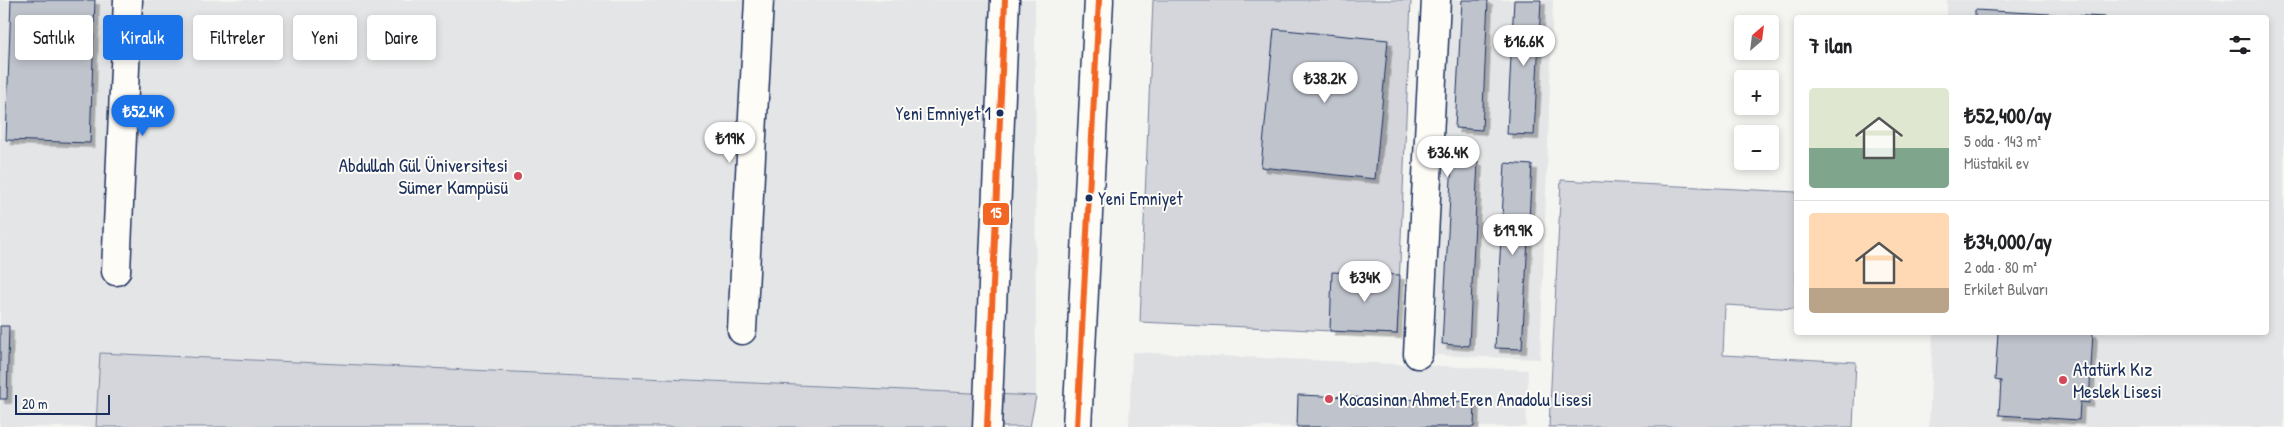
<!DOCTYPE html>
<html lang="tr">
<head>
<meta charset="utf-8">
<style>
	body { margin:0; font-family:"Patrick Hand",sans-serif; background:#f6f6f6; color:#202124; height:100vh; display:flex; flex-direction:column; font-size:19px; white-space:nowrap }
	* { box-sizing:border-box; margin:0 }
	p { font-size:16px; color:#757577 }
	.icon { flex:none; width:28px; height:28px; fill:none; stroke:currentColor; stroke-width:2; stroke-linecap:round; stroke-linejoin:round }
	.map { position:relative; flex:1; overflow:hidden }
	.side { position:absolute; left:1794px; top:15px; width:475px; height:320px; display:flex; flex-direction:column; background:#fff; border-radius:5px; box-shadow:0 2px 8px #0003 }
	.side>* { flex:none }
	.top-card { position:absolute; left:15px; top:15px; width:475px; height:45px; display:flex; gap:10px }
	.needle { width:32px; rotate:28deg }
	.tools { position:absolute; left:1734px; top:15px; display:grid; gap:10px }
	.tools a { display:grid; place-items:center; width:45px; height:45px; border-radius:5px; background:#fff; box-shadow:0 2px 8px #0003; font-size:25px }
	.scale { position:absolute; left:15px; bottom:12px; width:95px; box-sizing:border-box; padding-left:5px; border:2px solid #1b2f5e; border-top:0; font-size:14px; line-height:18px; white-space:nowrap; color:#1b2f5e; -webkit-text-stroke:4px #fdfcf7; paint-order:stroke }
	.price { position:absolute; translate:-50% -42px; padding:0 11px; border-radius:18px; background:#fff; color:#222; font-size:16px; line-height:32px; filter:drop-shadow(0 1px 2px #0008) }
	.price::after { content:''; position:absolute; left:50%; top:30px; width:15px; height:11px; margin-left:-8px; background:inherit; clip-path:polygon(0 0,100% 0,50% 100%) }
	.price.selected { background:#1a73e8; color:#fff }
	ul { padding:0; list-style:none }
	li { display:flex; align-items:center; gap:15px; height:125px; padding:0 15px }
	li+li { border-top:1px solid #e0e0e0 }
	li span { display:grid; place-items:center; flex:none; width:140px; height:100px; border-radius:5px; color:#555 }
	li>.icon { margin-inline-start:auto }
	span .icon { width:60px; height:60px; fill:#fffc; stroke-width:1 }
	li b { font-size:21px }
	h2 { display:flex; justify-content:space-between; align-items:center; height:60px; padding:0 15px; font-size:21px }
	.chip { padding:0 18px; border-radius:5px; background:#fff; box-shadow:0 2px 8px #0003; font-size:18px; line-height:45px }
	.chip.selected { background:#1a73e8; color:#fff }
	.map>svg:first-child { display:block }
	.built { fill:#e4e5e6 }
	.green { fill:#d4d6db; stroke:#78829c }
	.building { fill:#bfc3cc; stroke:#1b2f5e; filter:url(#shadow) }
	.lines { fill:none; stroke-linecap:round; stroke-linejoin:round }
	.minor-casing { stroke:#1b2f5e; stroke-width:31 }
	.primary-casing { stroke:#1b2f5e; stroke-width:31 }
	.minor { stroke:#fdfcf7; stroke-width:28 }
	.primary { stroke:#fdfcf7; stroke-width:28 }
	.bus-1-casing { stroke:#fdfcf7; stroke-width:10 }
	.bus-1 { stroke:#f26522; stroke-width:6 }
	.bus-dot { fill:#1b2f5e; stroke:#fdfcf7; stroke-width:2 }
	.poi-dot { fill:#d1495b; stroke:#fdfcf7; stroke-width:2 }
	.labels { text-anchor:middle; stroke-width:4; stroke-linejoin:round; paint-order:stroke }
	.bus-label { font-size:18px; fill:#1b2f5e; stroke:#fdfcf7; text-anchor:end }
	.poi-label { font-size:19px; fill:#1b2f5e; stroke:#fdfcf7; text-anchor:start }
	.line-badge { stroke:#fdfcf7; stroke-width:2 }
	.badge-label { font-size:14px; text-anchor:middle; font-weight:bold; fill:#fff }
</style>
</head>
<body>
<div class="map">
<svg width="2284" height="427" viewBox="0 0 2284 427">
	<defs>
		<filter id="shadow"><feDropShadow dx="4.5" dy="4.5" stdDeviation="0" flood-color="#0004"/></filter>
	</defs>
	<rect width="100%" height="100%" fill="#f4f4f1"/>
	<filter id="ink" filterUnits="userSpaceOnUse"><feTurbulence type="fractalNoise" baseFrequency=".02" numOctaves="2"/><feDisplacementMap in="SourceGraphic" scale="10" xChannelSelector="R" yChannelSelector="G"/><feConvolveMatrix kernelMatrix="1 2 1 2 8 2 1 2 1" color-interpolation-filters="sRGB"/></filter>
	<g filter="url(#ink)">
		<path class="built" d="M0,0H1035L1036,396L100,353L96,427H0Z
			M1448,0H1553L1540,359L1435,355Z
			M1947,0H2284V427H1929L1933,333L2266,332V18L1947,17Z
			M1132,352L1528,370L1526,427H1129Z"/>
		<path class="green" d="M1153,0H1411L1397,334L1140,322Z
			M1561,180L1796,192V309L1725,305L1723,355L1856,362L1853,427H1549Z
			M100,353L1036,396L1030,427H96Z"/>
		<path class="building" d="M11,0H95L90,143L6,140Z
			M1462,0H1488L1482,130L1455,128Z
			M1514,0H1541L1534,135L1507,134Z
			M1975,10L2105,17V18H1975Z
			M1274,29L1388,40L1375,179L1261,167Z
			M1452,160L1478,161L1469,346L1442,344Z
			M1505,163L1532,165L1522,349L1495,348Z
			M1332,272L1400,275L1397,334L1330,331Z
			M0,326H9L7,399H0Z
			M1998,332H2093L2089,403L2080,402L2079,420L1999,415L2001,381L1995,380Z
			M1298,395L1475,402L1474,427H1297Z"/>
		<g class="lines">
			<g class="minor-casing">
				<path id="minor" d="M116,271L128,0
					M742,330L759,0
					M1418,354L1436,0"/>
			</g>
			<g class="primary-casing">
				<path id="primary" d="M987,427L1005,0
					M1077,427L1099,0"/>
			</g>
			<use href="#minor" class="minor"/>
			<use href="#primary" class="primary"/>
			<g class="bus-1-casing">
				<path id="bus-1" d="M987,427L1005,0
					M1077,427L1099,0"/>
			</g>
			<use href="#bus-1" class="bus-1"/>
		</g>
	</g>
	<g class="bus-dot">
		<circle cx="1000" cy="113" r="4.5"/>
		<circle cx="1089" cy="198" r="4.5"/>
	</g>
	<g class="poi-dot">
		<circle cx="518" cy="176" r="5"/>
		<circle cx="2063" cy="380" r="5"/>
		<circle cx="1329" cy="399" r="5"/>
	</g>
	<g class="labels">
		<g class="bus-label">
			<text x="991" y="120">Yeni Emniyet 1</text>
			<text x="1098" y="205" text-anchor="start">Yeni Emniyet</text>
		</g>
		<g class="poi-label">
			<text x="508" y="172" text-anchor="end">Abdullah Gül Üniversitesi<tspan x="508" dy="22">Sümer Kampüsü</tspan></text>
			<text x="2073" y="376">Atatürk Kız<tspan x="2073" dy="22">Meslek Lisesi</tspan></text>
			<text x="1339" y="406">Kocasinan Ahmet Eren Anadolu Lisesi</text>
		</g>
	</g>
	<rect class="line-badge" x="982" y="202" width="28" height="24" rx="5" fill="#f26522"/>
	<g class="badge-label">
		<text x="996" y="218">15</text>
	</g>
</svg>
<div class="tools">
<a><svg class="needle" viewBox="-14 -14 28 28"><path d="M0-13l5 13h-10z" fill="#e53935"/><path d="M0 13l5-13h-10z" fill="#757577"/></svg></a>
<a>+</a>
<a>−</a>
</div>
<div class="scale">20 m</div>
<b class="price" style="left:1524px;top:67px">₺16.6K</b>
<b class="price" style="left:1325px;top:104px">₺38.2K</b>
<b class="price selected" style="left:143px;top:137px">₺52.4K</b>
<b class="price" style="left:730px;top:164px">₺19K</b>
<b class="price" style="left:1448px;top:178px">₺36.4K</b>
<b class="price" style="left:1513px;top:256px">₺19.9K</b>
<b class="price" style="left:1365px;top:303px">₺34K</b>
<div class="top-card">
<a class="chip">Satılık</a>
<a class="chip selected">Kiralık</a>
<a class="chip">Filtreler</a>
<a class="chip">Yeni</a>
<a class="chip">Daire</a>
</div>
<section class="side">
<h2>7 ilan<svg class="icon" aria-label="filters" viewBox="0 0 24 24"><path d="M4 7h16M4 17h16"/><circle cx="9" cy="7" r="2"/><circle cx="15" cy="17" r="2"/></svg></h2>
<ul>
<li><span style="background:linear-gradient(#dfe7d0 60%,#7fa58c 0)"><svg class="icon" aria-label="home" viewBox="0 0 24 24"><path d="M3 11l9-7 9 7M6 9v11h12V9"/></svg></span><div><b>₺52,400/ay</b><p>5 oda · 143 m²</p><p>Müstakil ev</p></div></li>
<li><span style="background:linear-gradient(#ffd9b3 75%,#b9a48a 0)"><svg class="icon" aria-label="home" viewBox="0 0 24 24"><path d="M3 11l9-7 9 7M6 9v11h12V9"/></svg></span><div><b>₺34,000/ay</b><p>2 oda · 80 m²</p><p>Erkilet Bulvarı</p></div></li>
</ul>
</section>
</div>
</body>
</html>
